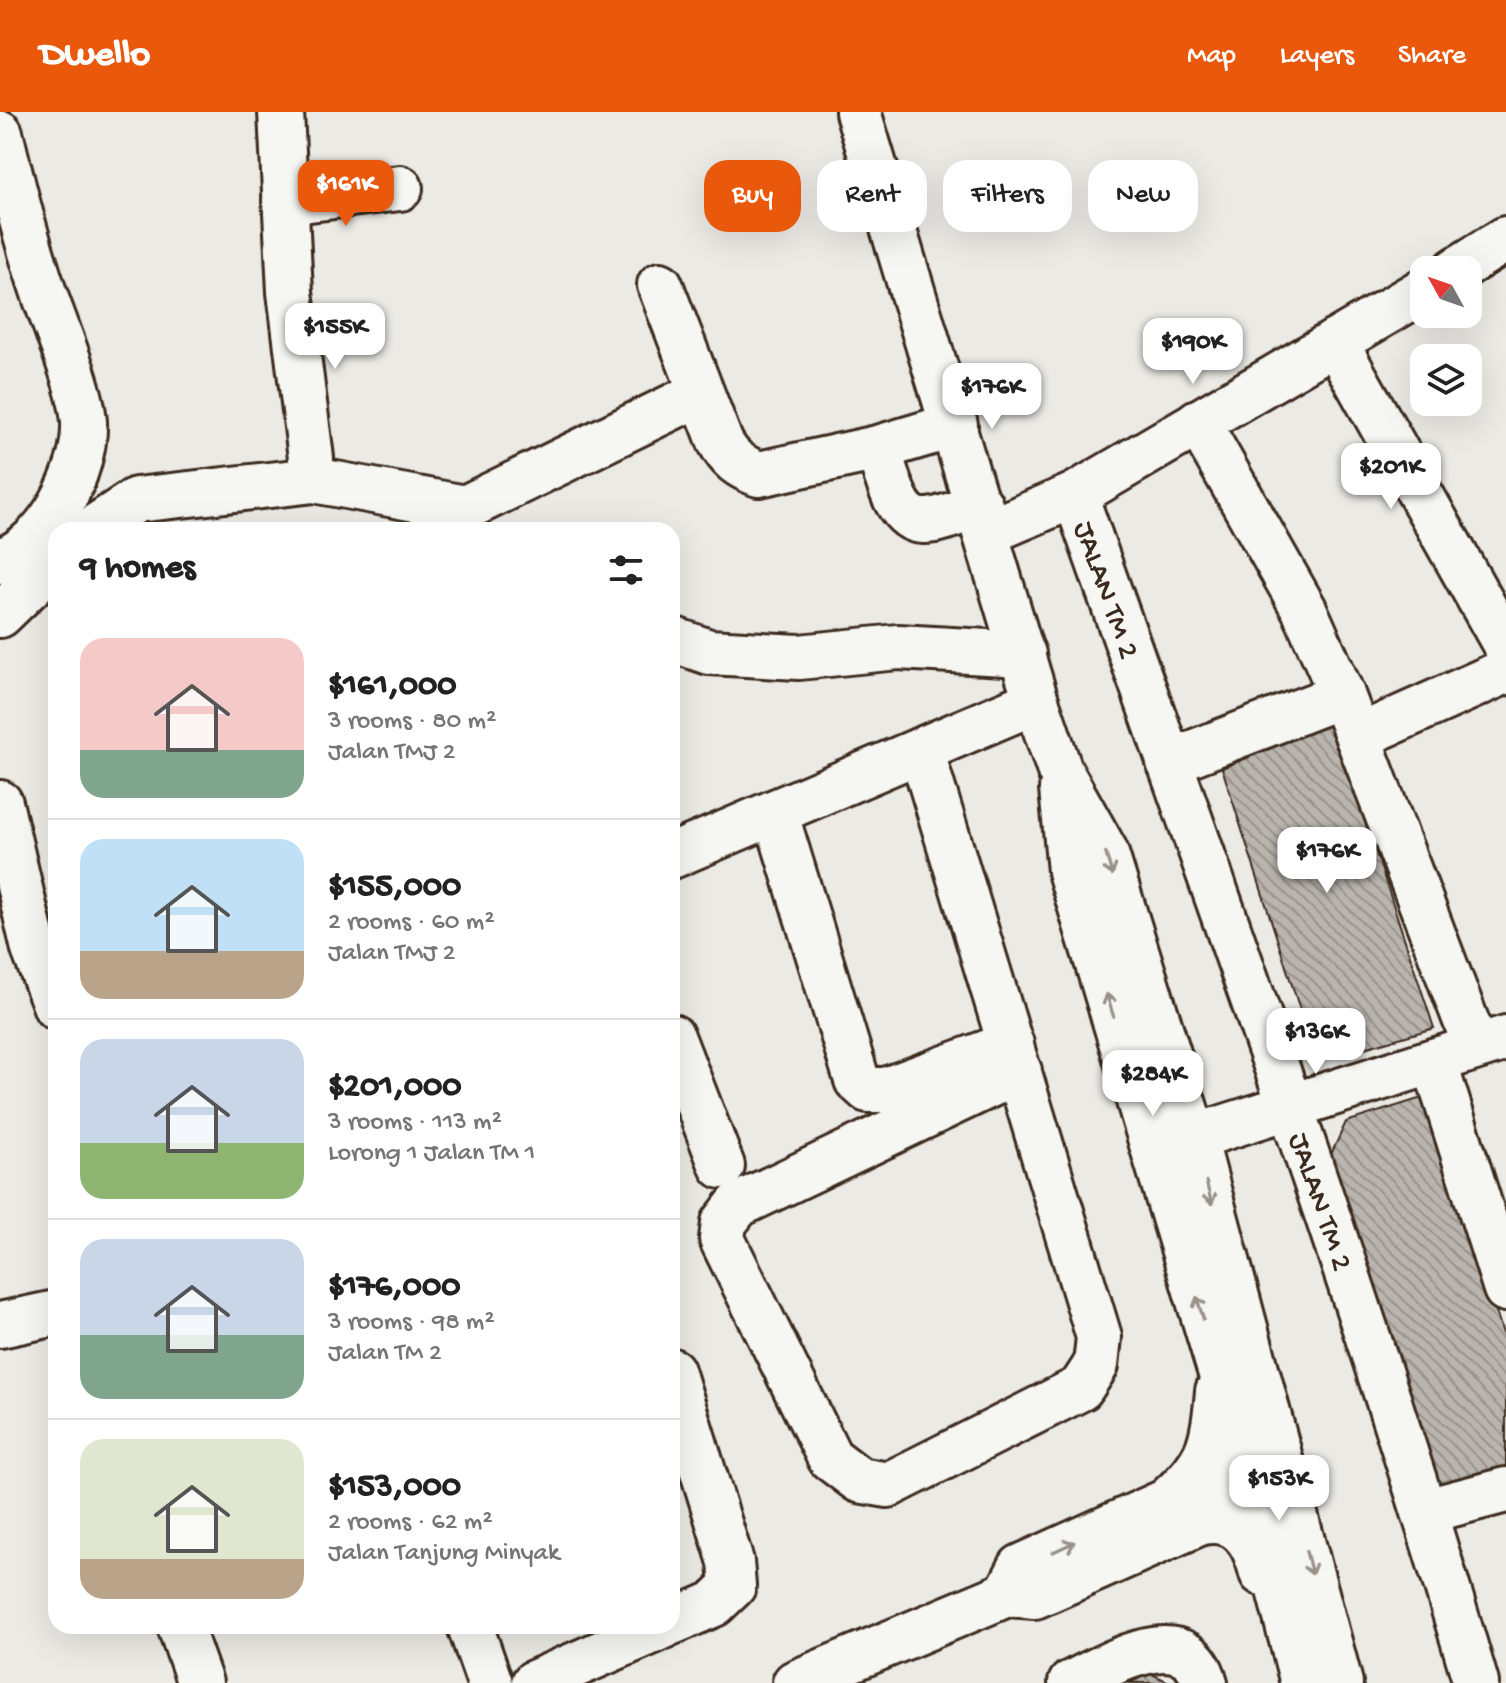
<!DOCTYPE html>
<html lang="en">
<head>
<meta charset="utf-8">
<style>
	body { margin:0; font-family:"Gochi Hand",sans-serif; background:#f2f2f2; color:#222; height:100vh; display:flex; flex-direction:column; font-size:30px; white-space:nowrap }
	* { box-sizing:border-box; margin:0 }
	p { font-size:26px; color:#767676 }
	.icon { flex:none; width:44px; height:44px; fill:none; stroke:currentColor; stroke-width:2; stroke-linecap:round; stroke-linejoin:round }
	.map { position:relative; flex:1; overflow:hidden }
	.drawer { position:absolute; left:48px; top:410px; width:632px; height:1112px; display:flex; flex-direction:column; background:#fff; border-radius:24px; box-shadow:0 8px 32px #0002 }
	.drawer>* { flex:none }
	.guide { position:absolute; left:704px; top:48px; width:682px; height:72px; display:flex; gap:16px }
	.needle { width:52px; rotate:310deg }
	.controls { position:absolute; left:1410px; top:144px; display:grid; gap:16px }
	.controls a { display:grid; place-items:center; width:72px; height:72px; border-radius:16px; background:#fff; box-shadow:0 8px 32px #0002; font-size:40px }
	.price { position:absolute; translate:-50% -68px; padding:0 18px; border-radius:16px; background:#fff; color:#222; font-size:26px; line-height:52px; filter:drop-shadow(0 2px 4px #0008) }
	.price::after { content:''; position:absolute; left:50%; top:48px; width:24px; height:18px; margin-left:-12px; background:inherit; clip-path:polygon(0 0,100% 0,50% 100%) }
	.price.on { background:#ea580c; color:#fff }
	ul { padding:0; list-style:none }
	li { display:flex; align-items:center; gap:24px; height:200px; padding:0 32px }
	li+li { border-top:2px solid #e0e0e0 }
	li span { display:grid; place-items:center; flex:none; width:224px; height:160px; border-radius:24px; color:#555 }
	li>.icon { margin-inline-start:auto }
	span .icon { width:96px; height:96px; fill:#fffc; stroke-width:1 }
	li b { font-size:34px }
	h2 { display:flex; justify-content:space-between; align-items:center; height:96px; padding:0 32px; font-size:34px }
	.tag { padding:0 28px; border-radius:24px; background:#fff; box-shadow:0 8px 32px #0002; font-size:28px; line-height:72px }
	.tag.on { background:#ea580c; color:#fff }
	header { display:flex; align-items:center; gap:48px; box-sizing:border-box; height:112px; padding:0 40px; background:#ea580c; color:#fff }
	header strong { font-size:38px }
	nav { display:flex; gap:44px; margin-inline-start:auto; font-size:28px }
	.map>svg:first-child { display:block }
	.building { fill:url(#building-back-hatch); stroke:#3b2a1e; stroke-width:2 }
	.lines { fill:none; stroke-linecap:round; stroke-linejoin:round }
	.minor-casing { stroke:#3b2a1e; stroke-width:50 }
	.major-casing { stroke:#3b2a1e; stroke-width:50 }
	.minor { stroke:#f6f6f2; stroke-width:44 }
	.major { stroke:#f6f6f2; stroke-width:44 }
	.oneway { stroke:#989088 }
	.labels { text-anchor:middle; stroke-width:6; stroke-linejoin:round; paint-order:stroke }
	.street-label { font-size:30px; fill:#3b2a1e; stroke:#f6f6f2 }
</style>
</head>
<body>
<header>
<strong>Dwello</strong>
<nav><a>Map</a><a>Layers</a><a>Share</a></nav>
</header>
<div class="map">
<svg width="1506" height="1571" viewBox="0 0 1506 1571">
	<defs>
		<pattern id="building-back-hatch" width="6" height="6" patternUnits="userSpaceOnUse" patternTransform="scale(2)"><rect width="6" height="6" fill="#bab4ae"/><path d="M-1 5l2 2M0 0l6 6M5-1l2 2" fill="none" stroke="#98938d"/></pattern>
	</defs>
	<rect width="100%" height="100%" fill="#ebeae5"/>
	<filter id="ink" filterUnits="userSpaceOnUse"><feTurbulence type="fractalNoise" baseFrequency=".0125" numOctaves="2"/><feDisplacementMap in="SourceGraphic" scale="16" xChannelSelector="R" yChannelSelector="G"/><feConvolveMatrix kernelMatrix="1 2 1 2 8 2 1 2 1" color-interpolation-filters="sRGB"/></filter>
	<g filter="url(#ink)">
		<path class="building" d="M1333,611L1434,916L1333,945L1311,932L1222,656Z
			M1428,984L1506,1231V1372L1440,1389L1327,1051L1346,1010Z
			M1150,1561L1171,1571H1129Z"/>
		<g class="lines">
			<g class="minor-casing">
				<g id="minor">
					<path d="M281,0L290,180L311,346"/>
					<path d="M0,21C13,75 26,128 44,181C55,213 82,278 84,310C86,360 48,433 0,449"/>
					<path d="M285,90L400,76"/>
					<path d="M1456,158L1506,127"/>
					<path d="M660,173L720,329C729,347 740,355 759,362L878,336C886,358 894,408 923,409C940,410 963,398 980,393"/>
					<path d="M1335,230L1506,534"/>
					<path d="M1198,310L1304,497L1342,583L1476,935"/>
					<path d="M878,336L955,313"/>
					<path id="s1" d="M1075,383C1214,777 1358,1170 1476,1571"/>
					<path d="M91,418L136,388L314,368L465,396L701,281"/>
					<path d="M988,420L1075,383L1424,178"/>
					<path d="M0,503L56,449"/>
					<path d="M672,527L709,540L799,545L898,535L1023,542"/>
					<path d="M1358,625L1506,559"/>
					<path d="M921,638L1099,1225L1096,1253L1081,1276L888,1373L859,1368L830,1346L722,1127L724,1111L738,1093L1019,959"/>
					<path d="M1169,650L1342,583"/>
					<path d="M0,691L34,837L56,895"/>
					<path d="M775,700L857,968L868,978H886L1011,932"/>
					<path d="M672,744L1036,589"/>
					<path d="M672,925L722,1054"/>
					<path d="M1434,949L1506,1177"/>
					<path d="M1194,1025L1506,926"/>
					<path d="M0,1213L56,1201"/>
					<path d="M672,1259L731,1450L733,1474L714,1492L672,1510"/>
					<path d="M1426,1399L1506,1378"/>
					<path d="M1007,1482L1021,1455L1278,1339"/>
					<path d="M180,1514L200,1571"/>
					<path d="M470,1514L490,1571"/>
					<path d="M534,1571L664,1514"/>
					<path d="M795,1571L1007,1482L1035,1484L1224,1400"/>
					<path d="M1071,1571C1108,1554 1187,1504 1205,1571"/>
				</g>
			</g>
			<g class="major-casing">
				<path id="major" d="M858,0L1036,589L1060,659L1105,739L1194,1025L1340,1571
					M1062,677L1070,759L1237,1315L1303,1571
					M1171,1385C1210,1350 1214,1329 1218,1279
					M1187,1414C1231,1399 1252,1419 1262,1461"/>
			</g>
			<use href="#minor" class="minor"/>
			<use href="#major" class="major"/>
		</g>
		<defs><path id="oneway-shaft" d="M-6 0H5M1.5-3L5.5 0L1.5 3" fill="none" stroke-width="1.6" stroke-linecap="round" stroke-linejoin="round" transform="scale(2)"/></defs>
		<g class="oneway">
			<use href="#oneway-shaft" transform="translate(1109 752) rotate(73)"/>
			<use href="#oneway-shaft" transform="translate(1110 893) rotate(-107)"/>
			<use href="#oneway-shaft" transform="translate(1209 1081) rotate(76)"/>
			<use href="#oneway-shaft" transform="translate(1200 1196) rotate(-107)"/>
			<use href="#oneway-shaft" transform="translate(1064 1435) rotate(-25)"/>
			<use href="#oneway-shaft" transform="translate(1309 1451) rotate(75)"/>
		</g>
	</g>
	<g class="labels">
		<g class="street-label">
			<text dy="10" stroke="none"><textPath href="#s1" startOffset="100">JALAN TM 2</textPath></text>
			<text dy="10" stroke="none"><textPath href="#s1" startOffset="748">JALAN TM 2</textPath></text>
		</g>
	</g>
</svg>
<div class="controls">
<a><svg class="needle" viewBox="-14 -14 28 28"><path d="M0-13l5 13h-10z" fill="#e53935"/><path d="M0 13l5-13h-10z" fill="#767676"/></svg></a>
<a><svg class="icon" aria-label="layers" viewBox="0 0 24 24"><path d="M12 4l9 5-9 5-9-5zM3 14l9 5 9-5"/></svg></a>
</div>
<b class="price on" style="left:346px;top:116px">$161K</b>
<b class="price" style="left:335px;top:259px">$155K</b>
<b class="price" style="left:1193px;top:274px">$190K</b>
<b class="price" style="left:992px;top:319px">$176K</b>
<b class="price" style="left:1391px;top:399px">$201K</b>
<b class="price" style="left:1327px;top:783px">$176K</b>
<b class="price" style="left:1316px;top:964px">$136K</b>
<b class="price" style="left:1153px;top:1006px">$284K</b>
<b class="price" style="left:1279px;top:1411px">$153K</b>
<div class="guide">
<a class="tag on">Buy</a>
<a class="tag">Rent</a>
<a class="tag">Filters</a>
<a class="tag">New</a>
</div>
<section class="drawer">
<h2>9 homes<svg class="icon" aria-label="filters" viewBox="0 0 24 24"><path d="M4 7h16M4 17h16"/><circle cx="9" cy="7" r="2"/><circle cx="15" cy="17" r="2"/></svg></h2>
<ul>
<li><span style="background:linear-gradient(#f6c9c9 70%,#7fa58c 0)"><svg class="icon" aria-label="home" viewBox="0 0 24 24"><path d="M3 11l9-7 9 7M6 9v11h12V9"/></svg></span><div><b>$161,000</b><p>3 rooms · 80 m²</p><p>Jalan TMJ 2</p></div></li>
<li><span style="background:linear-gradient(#bfe0f5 70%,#b9a48a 0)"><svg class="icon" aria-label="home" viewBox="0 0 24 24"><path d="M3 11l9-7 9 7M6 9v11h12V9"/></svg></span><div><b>$155,000</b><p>2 rooms · 60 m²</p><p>Jalan TMJ 2</p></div></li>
<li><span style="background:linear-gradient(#c9d6e8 65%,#8fb573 0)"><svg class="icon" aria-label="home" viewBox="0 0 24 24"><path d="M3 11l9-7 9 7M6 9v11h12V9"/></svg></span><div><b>$201,000</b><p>3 rooms · 113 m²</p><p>Lorong 1 Jalan TM 1</p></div></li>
<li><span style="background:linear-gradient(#c9d6e8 60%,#7fa58c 0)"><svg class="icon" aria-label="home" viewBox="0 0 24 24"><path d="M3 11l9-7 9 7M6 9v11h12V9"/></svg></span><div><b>$176,000</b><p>3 rooms · 98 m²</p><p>Jalan TM 2</p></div></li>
<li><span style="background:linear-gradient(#dfe7d0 75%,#b9a48a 0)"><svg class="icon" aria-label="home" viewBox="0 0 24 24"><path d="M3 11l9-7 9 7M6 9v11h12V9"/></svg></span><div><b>$153,000</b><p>2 rooms · 62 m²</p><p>Jalan Tanjung Minyak</p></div></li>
</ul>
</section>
</div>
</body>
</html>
